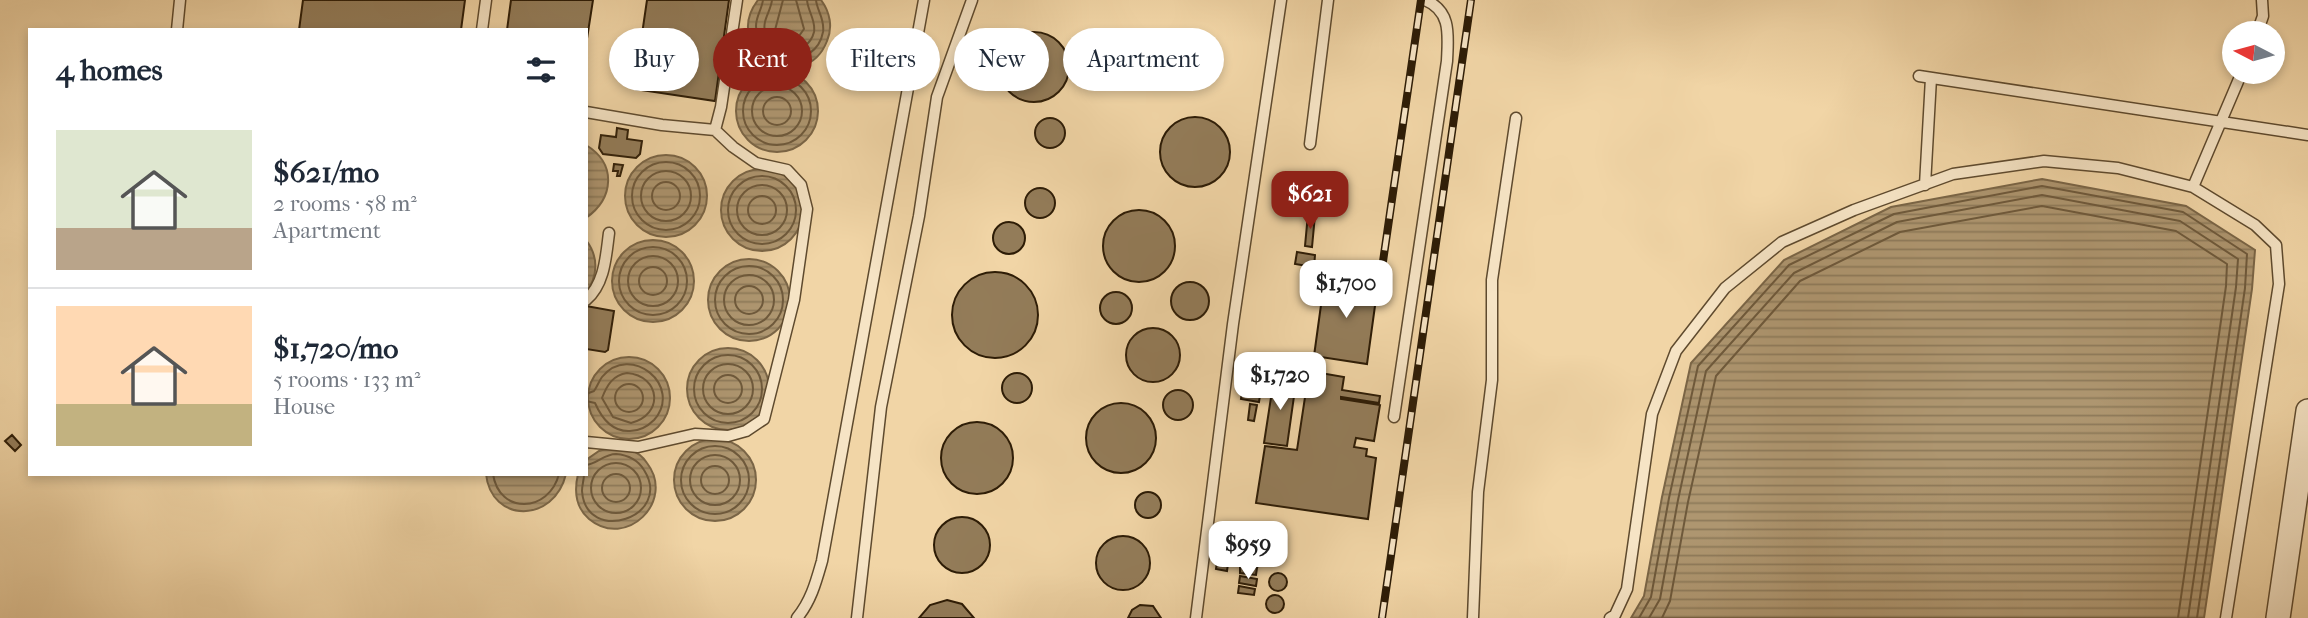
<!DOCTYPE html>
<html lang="en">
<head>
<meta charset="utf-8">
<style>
	body { margin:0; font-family:"IM FELL French Canon",serif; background:#f6f6f7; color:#1f2937; height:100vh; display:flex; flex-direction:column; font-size:26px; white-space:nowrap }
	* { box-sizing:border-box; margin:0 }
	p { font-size:23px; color:#747a83 }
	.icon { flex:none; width:38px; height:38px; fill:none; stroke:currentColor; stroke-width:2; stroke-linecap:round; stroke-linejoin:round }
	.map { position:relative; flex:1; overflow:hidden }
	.panel { position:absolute; left:28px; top:28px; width:560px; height:448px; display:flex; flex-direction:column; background:#fff; border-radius:0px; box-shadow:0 4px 10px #0003 }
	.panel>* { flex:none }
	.guide { position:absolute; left:609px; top:28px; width:665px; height:63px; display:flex; gap:14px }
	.needle { width:46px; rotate:276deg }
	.fabs { position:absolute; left:2222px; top:21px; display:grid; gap:14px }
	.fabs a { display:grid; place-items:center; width:63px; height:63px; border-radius:50%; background:#fff; box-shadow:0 4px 10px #0003; font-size:35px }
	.price { position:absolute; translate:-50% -60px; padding:0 16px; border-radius:14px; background:#fff; color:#222; font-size:23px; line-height:46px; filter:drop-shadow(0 2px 4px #0008) }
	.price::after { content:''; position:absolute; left:50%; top:42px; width:21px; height:16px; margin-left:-10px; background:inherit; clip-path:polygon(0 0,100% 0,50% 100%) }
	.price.selected { background:#8f2418; color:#fff }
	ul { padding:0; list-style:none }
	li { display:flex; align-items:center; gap:21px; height:175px; padding:0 28px }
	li+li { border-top:2px solid #e0e1e3 }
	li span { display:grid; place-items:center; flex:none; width:196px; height:140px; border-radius:0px; color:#555 }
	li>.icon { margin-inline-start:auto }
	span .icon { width:84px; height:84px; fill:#fffc; stroke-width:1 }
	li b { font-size:30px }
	h2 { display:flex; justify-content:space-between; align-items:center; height:84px; padding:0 28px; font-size:30px }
	.chip { padding:0 24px; border-radius:32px; background:#fff; box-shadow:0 4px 10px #0003; font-size:24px; line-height:63px }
	.chip.selected { background:#8f2418; color:#fff }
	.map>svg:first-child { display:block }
	.water { fill:url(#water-rules); stroke:#7a6546; stroke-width:2 }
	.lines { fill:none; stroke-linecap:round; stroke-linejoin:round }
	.shore { stroke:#6e593b; stroke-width:2 }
	.building { fill:#937c59; stroke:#2d1c06; stroke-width:2 }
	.service-casing { stroke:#5e4a2e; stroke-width:13 }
	.tertiary-casing { stroke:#5e4a2e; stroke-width:26 }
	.service { stroke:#f6e4c5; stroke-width:10 }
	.tertiary { stroke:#f6e4c5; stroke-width:23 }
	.rail-casing { stroke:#2d1c06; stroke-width:8 }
	.rail { stroke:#f6e4c5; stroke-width:5; stroke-dasharray:16; stroke-linecap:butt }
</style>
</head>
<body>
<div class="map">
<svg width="2308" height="618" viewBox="0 0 2308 618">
	<defs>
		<pattern id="water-rules" width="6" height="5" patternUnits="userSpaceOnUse" patternTransform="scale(1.75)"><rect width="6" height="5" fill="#ae9670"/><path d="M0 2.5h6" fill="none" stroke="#8e7a5a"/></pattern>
	</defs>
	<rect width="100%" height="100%" fill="#f1d5a6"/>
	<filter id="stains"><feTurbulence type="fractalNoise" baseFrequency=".00286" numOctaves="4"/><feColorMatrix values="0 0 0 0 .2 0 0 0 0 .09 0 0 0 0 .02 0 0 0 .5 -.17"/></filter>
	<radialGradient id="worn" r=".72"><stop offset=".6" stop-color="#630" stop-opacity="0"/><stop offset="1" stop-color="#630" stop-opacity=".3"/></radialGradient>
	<path class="water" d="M758,0H821C830,12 833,27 827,41C805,98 719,51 758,0Z
		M736 111a41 41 0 1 1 82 0a41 41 0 1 1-82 0Z
		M586,145C617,164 614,198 586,218Z
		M625 196a41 41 0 1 1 82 0a41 41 0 1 1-82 0Z
		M721 210a41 41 0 1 1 82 0a41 41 0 1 1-82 0Z
		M2042,179L2186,206L2255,250L2252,289L2204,618H1631L1644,596L1662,497L1691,363L1784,260L1891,207Z
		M586,240C599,257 598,276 586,293Z
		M612 281a41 41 0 1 1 82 0a41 41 0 1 1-82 0Z
		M708 300a41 41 0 1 1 82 0a41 41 0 1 1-82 0Z
		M687 389a41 41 0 1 1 82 0a41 41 0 1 1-82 0Z
		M588 398a41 41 0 1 1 82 0a41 41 0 1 1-82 0Z
		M674 480a41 41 0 1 1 82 0a41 41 0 1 1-82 0Z
		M609,448C616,448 624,448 630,450C637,452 643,457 647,463C676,501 626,550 589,519C575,507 574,491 578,474H586V460L599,451Z
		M486,474H566C554,524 491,523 486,474Z"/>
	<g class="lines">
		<path class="shore" d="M763,0C762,9 756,16 756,26C756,66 816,71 823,32C825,19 817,11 816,0
			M772,0C771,11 762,20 765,32C771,56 808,57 814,32C816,20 808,12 807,0
			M783,0L775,30L781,38L790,41L799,36L804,29L796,0
			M743 111a34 34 0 1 1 68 0a34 34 0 1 1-68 0Z
			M752 111a25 25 0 1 1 50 0a25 25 0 1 1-50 0Z
			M763 111a14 14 0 1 1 28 0a14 14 0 1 1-28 0Z
			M632 196a34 34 0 1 1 68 0a34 34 0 1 1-68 0Z
			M641 196a25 25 0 1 1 50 0a25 25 0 1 1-50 0Z
			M728 210a34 34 0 1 1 68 0a34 34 0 1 1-68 0Z
			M652 196a14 14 0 1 1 28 0a14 14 0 1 1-28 0Z
			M737 210a25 25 0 1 1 50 0a25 25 0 1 1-50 0Z
			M748 210a14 14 0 1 1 28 0a14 14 0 1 1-28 0Z
			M619 281a34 34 0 1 1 68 0a34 34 0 1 1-68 0Z
			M628 281a25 25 0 1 1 50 0a25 25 0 1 1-50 0Z
			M715 300a34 34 0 1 1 68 0a34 34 0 1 1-68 0Z
			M639 281a14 14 0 1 1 28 0a14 14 0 1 1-28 0Z
			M724 300a25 25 0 1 1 50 0a25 25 0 1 1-50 0Z
			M735 300a14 14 0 1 1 28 0a14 14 0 1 1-28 0Z
			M694 389a34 34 0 1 1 68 0a34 34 0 1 1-68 0Z
			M703 389a25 25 0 1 1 50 0a25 25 0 1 1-50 0Z
			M627,373C661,376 664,415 631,423L613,417L602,398C607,385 613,375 627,373Z
			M714 389a14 14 0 1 1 28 0a14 14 0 1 1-28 0Z
			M615 398a14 14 0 1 1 28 0a14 14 0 1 1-28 0Z
			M586,394L594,391C597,387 599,381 602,377C630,342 684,386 654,420C648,426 639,431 630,431C612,432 602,419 595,403L586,401
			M681 480a34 34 0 1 1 68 0a34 34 0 1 1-68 0Z
			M690 480a25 25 0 1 1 50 0a25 25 0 1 1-50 0Z
			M591 488a25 25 0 1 1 50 0a25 25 0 1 1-50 0Z
			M701 480a14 14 0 1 1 28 0a14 14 0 1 1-28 0Z
			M602 488a14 14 0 1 1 28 0a14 14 0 1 1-28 0Z
			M493,474C499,515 549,513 559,474
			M584,474C584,480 582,485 582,491C586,546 674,517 644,470C638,460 628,455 616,454C604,454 597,464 586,465
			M1639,618L1651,597L1669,498L1698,366L1789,265L1894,214L2042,186L2183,212L2247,254L2245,288L2197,618
			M1649,618L1660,599L1678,500L1706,371L1794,273L1897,222L2042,195L2180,221L2238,259L2236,287L2188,618
			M1662,618L1670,601L1688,502L1716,376L1800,281L1900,232L2042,206L2176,231L2227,264L2226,286L2178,618"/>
	</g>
	<path class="building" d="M303,0H465L461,30H299Z
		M511,0H593L586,45V30H507Z
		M647,0H729L715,101L634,89Z
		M999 67a35 35 0 1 1 70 0a35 35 0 1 1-70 0Z
		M1160 152a35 35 0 1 1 70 0a35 35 0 1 1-70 0Z
		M1035 133a15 15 0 1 1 30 0a15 15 0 1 1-30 0Z
		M617,128L628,130L627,139L642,141L640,154L636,158L603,154L599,148L601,135L616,137Z
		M614,164L623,165L620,176H617L618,171H613Z
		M1025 203a15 15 0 1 1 30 0a15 15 0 1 1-30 0Z
		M1103 246a36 36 0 1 1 72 0a36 36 0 1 1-72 0Z
		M1308,214L1315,215L1312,247L1305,246Z
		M993 238a16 16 0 1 1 32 0a16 16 0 1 1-32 0Z
		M1297,252L1315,255L1314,267L1295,264Z
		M952 315a43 43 0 1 1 86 0a43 43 0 1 1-86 0Z
		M1325,276L1378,284L1367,364L1314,356Z
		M1171 301a19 19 0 1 1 38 0a19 19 0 1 1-38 0Z
		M1100 308a16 16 0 1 1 32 0a16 16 0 1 1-32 0Z
		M586,306L614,311L608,350L605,352L586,349Z
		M1126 355a27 27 0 1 1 54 0a27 27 0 1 1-54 0Z
		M1247,355L1266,357L1259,402L1241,399Z
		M1309,371L1344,377L1342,390L1380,396L1379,403L1341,397V399L1380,405L1374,441L1356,438L1354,447L1367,449L1366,456L1376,458L1368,519L1256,503L1265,446L1297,450Z
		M1002 388a15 15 0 1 1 30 0a15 15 0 1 1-30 0Z
		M1274,378L1296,382L1287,446L1264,443Z
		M1163 405a15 15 0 1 1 30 0a15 15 0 1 1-30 0Z
		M1086 438a35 35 0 1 1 70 0a35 35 0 1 1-70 0Z
		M1250,404L1257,405L1254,421L1248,420Z
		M941 458a36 36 0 1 1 72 0a36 36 0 1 1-72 0Z
		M12,435L21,445L15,451L5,441Z
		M1135 505a13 13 0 1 1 26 0a13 13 0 1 1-26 0Z
		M934 545a28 28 0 1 1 56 0a28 28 0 1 1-56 0Z
		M1096 563a27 27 0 1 1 54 0a27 27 0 1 1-54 0Z
		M1223 551a5 5 0 1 1 10 0a5 5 0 1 1-10 0Z
		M1243,548L1255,549V556L1243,554Z
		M1243,558L1258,560V566L1242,564Z
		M1217,562L1228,564L1227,571L1216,569Z
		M1240,567L1257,568L1256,575L1240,573Z
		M1269 582a9 9 0 1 1 18 0a9 9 0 1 1-18 0Z
		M1240,576L1257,579L1256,586L1239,583Z
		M1239,586L1255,589L1254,595L1238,593Z
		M1266 604a9 9 0 1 1 18 0a9 9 0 1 1-18 0Z
		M947,600L962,604L974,618H919L930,605Z
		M1140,605L1153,606L1161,618H1128L1132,610Z"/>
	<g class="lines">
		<g class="service-casing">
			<path id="service" d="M177,30L180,0
				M482,30L486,0
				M2257,33L2263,16L2262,0
				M1919,76L2308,135
				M586,112L662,125L715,130L733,147L756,163L787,170L801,185L807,209L794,300L764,419L746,431L728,436L695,434L638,447L586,442
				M715,130L721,107L737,0
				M1310,144L1328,0
				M1925,185L1931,78
				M2193,187L2242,72
				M586,300C605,284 606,255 609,233
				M1394,417L1447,61C1448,36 1452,11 1425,0
				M797,618C811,601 816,582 822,561L924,0
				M857,618L881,407L919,216L937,97L972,0
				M1196,618L1233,324L1281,0
				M1473,618L1478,492L1492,380V280L1516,118
				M1610,618L1615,615L1627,589L1652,414L1676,351L1725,288L1782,242L1854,210L1953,174L2044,161L2118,168L2193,187L2255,225L2276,245L2279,284L2226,618"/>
		</g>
		<g class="tertiary-casing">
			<path id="tertiary" d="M2278,618L2308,411"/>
		</g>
		<use href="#service" class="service"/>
		<use href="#tertiary" class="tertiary"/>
		<g class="rail-casing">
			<path id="rail" d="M1380,282L1421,0
				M1382,618L1471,0"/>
		</g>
		<use href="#rail" class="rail"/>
	</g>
	<rect width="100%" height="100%" filter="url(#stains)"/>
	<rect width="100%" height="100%" fill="url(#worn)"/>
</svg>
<div class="fabs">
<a><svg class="needle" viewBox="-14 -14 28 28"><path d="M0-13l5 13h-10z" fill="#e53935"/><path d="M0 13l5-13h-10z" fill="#747a83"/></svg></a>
</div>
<b class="price selected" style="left:1310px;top:231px">$621</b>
<b class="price" style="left:1346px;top:320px">$1,700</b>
<b class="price" style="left:1280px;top:412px">$1,720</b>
<b class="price" style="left:1248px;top:581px">$959</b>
<div class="guide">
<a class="chip">Buy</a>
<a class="chip selected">Rent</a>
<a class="chip">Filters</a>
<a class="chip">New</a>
<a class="chip">Apartment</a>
</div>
<section class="panel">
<h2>4 homes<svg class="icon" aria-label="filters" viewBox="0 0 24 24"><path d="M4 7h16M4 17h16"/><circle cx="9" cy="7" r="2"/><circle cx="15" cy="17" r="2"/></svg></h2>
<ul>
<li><span style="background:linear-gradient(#dfe7d0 70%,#b9a48a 0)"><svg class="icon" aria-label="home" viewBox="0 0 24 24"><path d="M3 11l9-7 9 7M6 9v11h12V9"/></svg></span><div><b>$621/mo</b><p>2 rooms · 58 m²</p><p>Apartment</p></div></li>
<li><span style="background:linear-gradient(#ffd9b3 70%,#c2b280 0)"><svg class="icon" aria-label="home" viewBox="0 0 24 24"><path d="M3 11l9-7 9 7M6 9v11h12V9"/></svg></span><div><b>$1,720/mo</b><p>5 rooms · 133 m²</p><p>House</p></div></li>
</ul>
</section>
</div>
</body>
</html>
